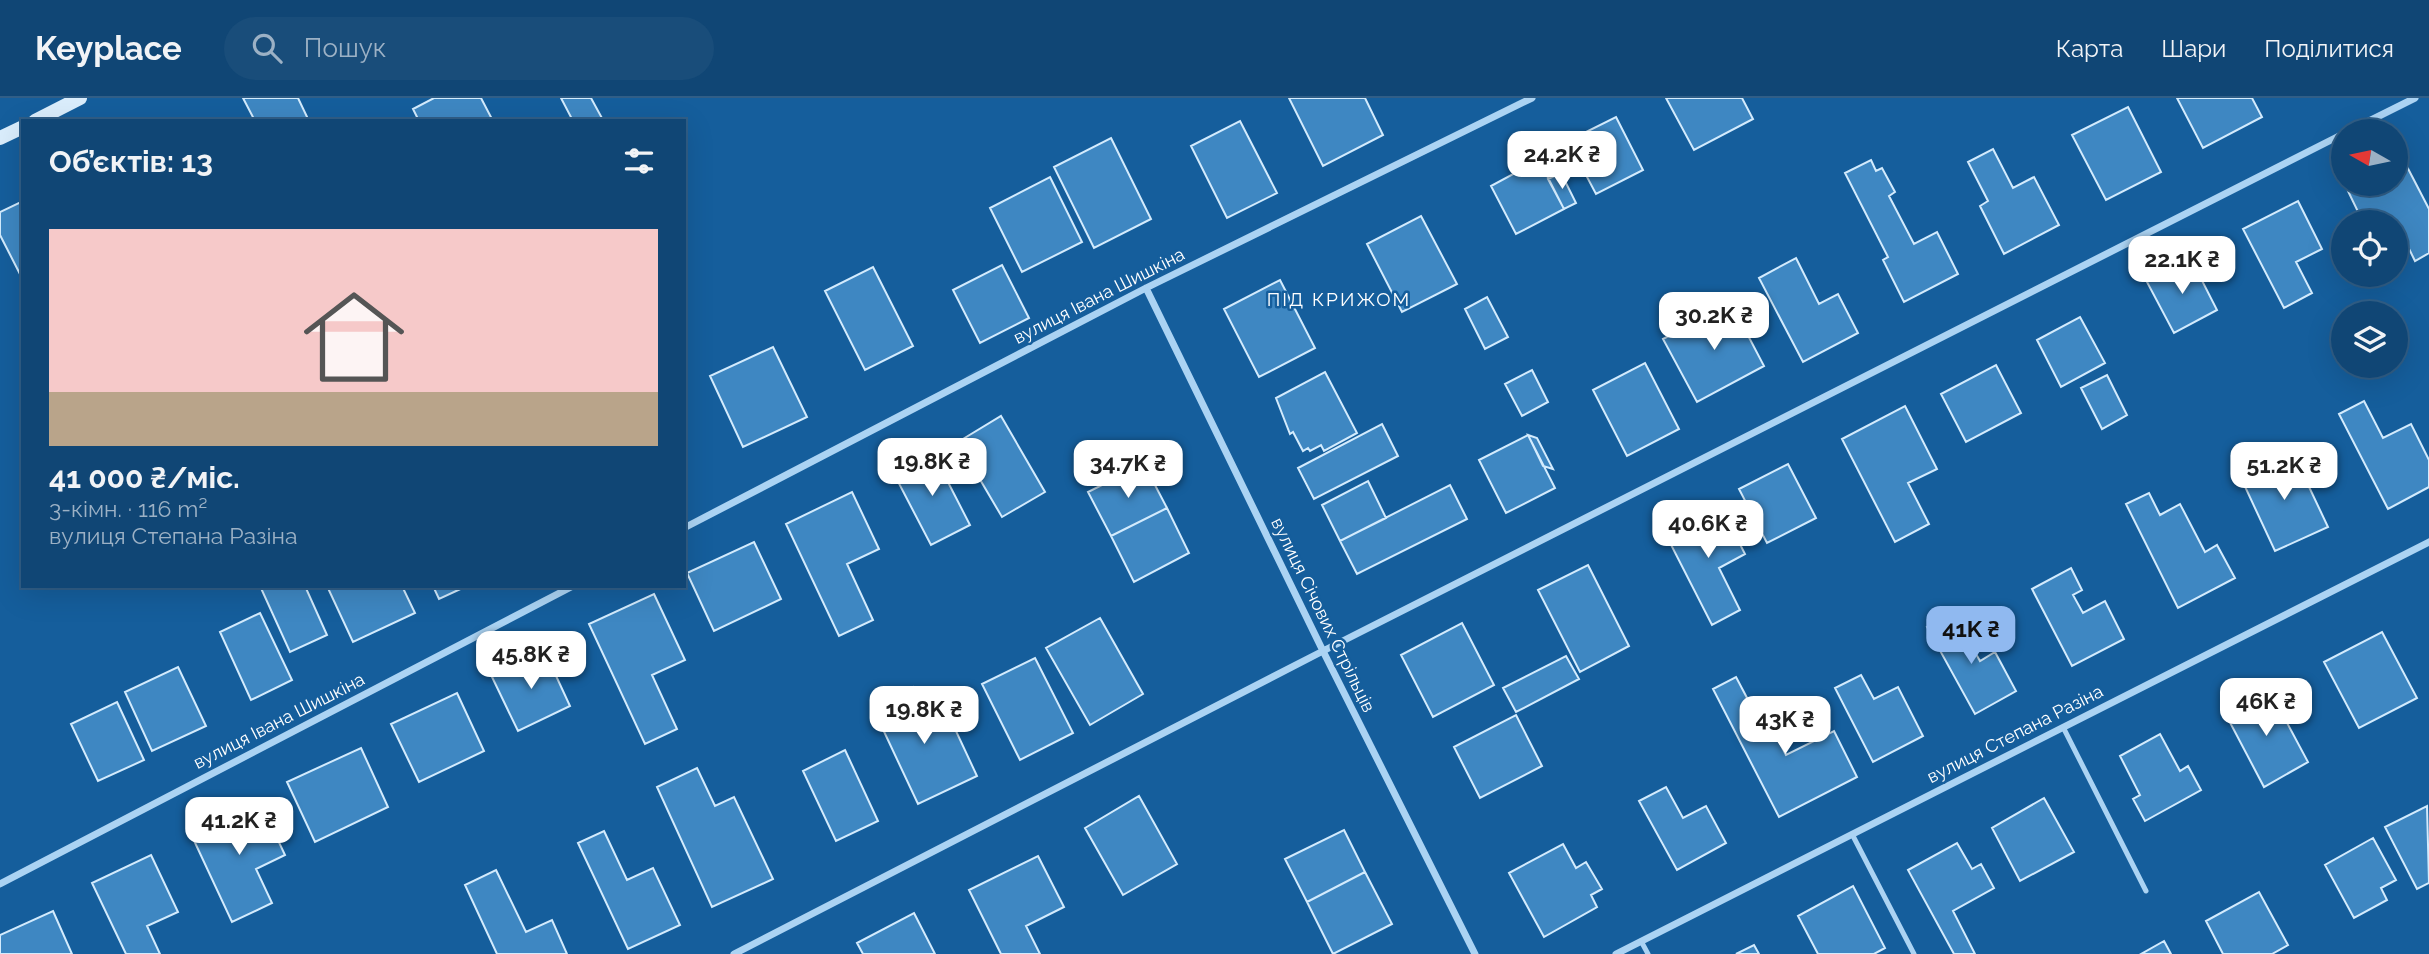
<!DOCTYPE html>
<html lang="uk">
<head>
<meta charset="utf-8">
<style>
	body { margin:0; font-family:Raleway,sans-serif; background:#194d7a; color:#f1f3f6; height:100vh; display:flex; flex-direction:column; font-size:26px; white-space:nowrap }
	* { box-sizing:border-box; margin:0 }
	p { font-size:23px; color:#9cb1c5 }
	.icon { flex:none; width:38px; height:38px; fill:none; stroke:currentColor; stroke-width:2; stroke-linecap:round; stroke-linejoin:round }
	.map { position:relative; flex:1; overflow:hidden }
	.sheet { position:absolute; left:21px; top:21px; width:665px; height:469px; display:flex; flex-direction:column; background:#104675; border-radius:0px; box-shadow:0 7px 28px #0002,0 0 0 2px #305e87 }
	.sheet>* { flex:none }
	.needle { width:46px; rotate:279deg }
	.fabs { position:absolute; left:2331px; top:21px; display:grid; gap:14px }
	.fabs a { display:grid; place-items:center; width:77px; height:77px; border-radius:50%; background:#104675; box-shadow:0 7px 28px #0002,0 0 0 2px #305e87; font-size:35px }
	.price { position:absolute; translate:-50% -60px; padding:0 16px; border-radius:14px; background:#fff; color:#222; font-size:23px; line-height:46px; filter:drop-shadow(0 2px 4px #0008) }
	.price::after { content:''; position:absolute; left:50%; top:42px; width:21px; height:16px; margin-left:-10px; background:inherit; clip-path:polygon(0 0,100% 0,50% 100%) }
	.price.current { background:#90b9f0; color:#111 }
	ul { padding:0; list-style:none }
	li { display:grid; align-content:center; gap:14px; height:371px; padding:0 28px }
	li+li { border-top:2px solid #305e87 }
	li span { display:grid; place-items:center; height:217px; border-radius:0px; color:#555 }
	li>.icon { margin-inline-start:auto }
	span .icon { width:126px; height:126px; fill:#fffc; stroke-width:1 }
	li b { font-size:30px }
	h2 { display:flex; justify-content:space-between; align-items:center; height:84px; padding:0 28px; font-size:30px }
	header { display:flex; align-items:center; gap:42px; box-sizing:border-box; height:98px; padding:0 35px; background:#104675; border-bottom:2px solid #305e87 }
	header strong { font-size:33px }
	nav { display:flex; gap:38px; margin-inline-start:auto; font-size:24px }
	.search { width:490px; height:63px; background:#194d7a; display:flex; align-items:center; gap:18px; box-sizing:border-box; padding:0 24px; border-radius:38px; color:#9cb1c5; font-size:26px }
	.map>svg:first-child { display:block }
	.building { fill:#3e87c2; stroke:#d3ebfd; stroke-width:2 }
	.lines { fill:none; stroke-linecap:round; stroke-linejoin:round }
	.lane { stroke:#abd3f3; stroke-width:5 }
	.street { stroke:#abd3f3; stroke-width:7 }
	.secondary { stroke:#daedfc; stroke-width:14 }
	.labels { text-anchor:middle; stroke-width:5; stroke-linejoin:round; paint-order:stroke }
	.street-label { font-size:18px; fill:#fff; stroke:#155e9c }
	.neighbourhood-label { font-size:19px; letter-spacing:2px; fill:#fff; stroke:#155e9c }
</style>
</head>
<body>
<header>
<strong>Keyplace</strong>
<div class="search"><svg class="icon" aria-label="search" viewBox="0 0 24 24"><circle cx="10" cy="10" r="6"/><path d="M15 15l6 6"/></svg>Пошук</div>
<nav><a>Карта</a><a>Шари</a><a>Поділитися</a></nav>
</header>
<div class="map">
<svg width="2429" height="856" viewBox="0 0 2429 856">
	<rect width="100%" height="100%" fill="#155e9c"/>
	<path class="building" d="M243,0H298L309,23H255Z
		M434,0H481L493,23H419L413,11Z
		M561,0H591L603,22L573,23Z
		M1289,0H1365L1383,37L1323,68Z
		M1666,0H1742L1753,21L1694,52Z
		M2177,0H2252L2262,19L2203,50Z
		M2128,9L2161,74L2106,102L2072,37Z
		M1616,19L1643,72L1596,96L1568,43Z
		M1240,23L1277,95L1227,120L1191,48Z
		M1111,40L1151,121L1094,150L1054,69Z
		M1993,51L2013,90L2034,79L2059,127L2004,156L1980,108L1988,103L1968,64Z
		M2402,59L2429,111V155L2415,163L2396,124H2363L2346,89L2352,86H2396V63Z
		M1539,62L1564,111L1516,136L1491,88Z
		M1871,62L1876,73L1882,70L1895,94L1889,98L1914,146L1937,134L1958,176L1904,204L1883,162L1888,159L1845,75Z
		M1561,75L1576,105L1564,111L1548,81Z
		M1050,79L1082,144L1022,174L990,110Z
		M23,103V182L0,137V114Z
		M2298,103L2322,151L2296,164L2312,195L2284,210L2243,131Z
		M1421,118L1457,186L1402,214L1367,146Z
		M1796,160L1819,206L1838,196L1858,235L1803,264L1759,180Z
		M2191,161L2217,212L2174,235L2147,184Z
		M1002,167L1029,220L980,245L953,192Z
		M873,169L913,248L865,272L825,193Z
		M1280,182L1315,250L1259,279L1224,211Z
		M1487,199L1508,239L1485,251L1465,211Z
		M1731,205L1764,268L1697,304L1663,241Z
		M2080,219L2105,265L2061,289L2037,242Z
		M773,249L807,319L743,349L710,278Z
		M1645,265L1679,331L1627,358L1593,292Z
		M1996,267L2021,315L1966,344L1941,296Z
		M1532,272L1548,304L1522,318L1505,286Z
		M1325,274L1357,335L1324,353L1321,347L1310,353L1308,350L1303,353L1293,334L1290,336L1276,300Z
		M2107,277L2127,317L2102,331L2081,290Z
		M2364,303L2383,340L2411,326L2429,362V389L2388,411L2339,316Z
		M1905,308L1937,371L1908,385L1929,426L1895,444L1842,341Z
		M1001,318L1045,394L1002,419L958,344Z
		M1382,326L1398,358L1314,401L1298,370Z
		M1528,337L1537,340L1553,371L1543,368Z
		M1528,337L1555,390L1506,415L1479,362Z
		M932,353L970,427L931,447L893,374Z
		M2293,355L2328,429L2275,453L2241,380Z
		M1144,366L1167,410L1111,438L1088,394Z
		M1788,366L1816,420L1767,445L1739,391Z
		M1368,383L1386,420L1340,443L1322,407Z
		M1450,387L1467,421L1357,476L1340,443Z
		M852,394L879,451L847,466L873,522L839,538L786,426Z
		M2149,395L2160,417L2180,406L2205,454L2217,447L2235,480L2178,510L2126,406Z
		M1720,407L1745,456L1719,470L1740,512L1712,527L1665,435Z
		M1167,410L1189,455L1134,484L1111,438Z
		M754,444L781,501L714,533L687,475Z
		M1588,467L1629,548L1580,574L1538,492Z
		M2071,470L2082,492L2073,497L2083,515L2105,503L2124,541L2072,568L2032,491Z
		M260,488H305L327,537L290,554Z
		M327,488H402L415,515L353,544Z
		M433,488H467L439,501Z
		M654,496L685,562L652,577L677,631L645,646L589,526Z
		M260,515L292,582L251,602L220,534Z
		M1953,515L1980,563L1995,554L2016,593L1975,616L1927,529Z
		M1100,520L1143,596L1090,627L1046,550Z
		M1462,525L1494,587L1433,619L1401,557Z
		M2382,534L2417,600L2359,630L2324,564Z
		M545,554L570,608L518,633L492,579Z
		M1566,558L1579,581L1516,614L1503,590Z
		M1035,560L1073,635L1020,662L982,586Z
		M178,569L206,628L152,653L125,594Z
		M1861,577L1874,601L1898,589L1923,638L1873,664L1835,590Z
		M1736,579L1764,632L1771,628L1786,657L1834,633L1857,679L1779,719L1713,591Z
		M913,589L930,626L949,618L977,678L918,706L872,608Z
		M2269,591L2308,664L2264,689L2225,615Z
		M457,595L484,653L419,684L391,626Z
		M117,604L144,662L98,683L71,626Z
		M1516,617L1542,668L1480,700L1454,649Z
		M2160,636L2180,673L2188,668L2201,692L2145,723L2133,701L2140,697L2120,658Z
		M361,650L388,709L315,744L287,684Z
		M845,652L878,723L836,743L803,673Z
		M697,670L715,708L734,699L773,781L712,809L657,689Z
		M1666,689L1683,720L1706,708L1726,745L1677,772L1639,703Z
		M1139,698L1177,766L1123,797L1085,730Z
		M2044,700L2074,754L2020,783L1992,730Z
		M259,702L285,757L256,771L272,805L232,824L190,734Z
		M2427,708L2429,785L2417,791L2385,729Z
		M1344,732L1365,774L1307,804L1285,761Z
		M604,733L627,782L653,770L680,827L628,851L578,745Z
		M2373,740L2396,782L2381,790L2387,802L2354,820L2325,767Z
		M1957,745L1972,771L1981,766L1994,790L1953,813L1975,856H1954L1908,772Z
		M1563,746L1576,770L1586,764L1602,791L1591,797L1597,809L1544,839L1509,775Z
		M151,757L178,814L147,828L160,856H126L92,785Z
		M1038,758L1064,809L1026,828L1040,856H1001L969,792Z
		M496,772L526,834L552,822L567,856H497L465,787Z
		M1365,774L1392,826L1333,856L1307,804Z
		M1853,788L1885,850L1874,856H1818L1798,818Z
		M2259,794L2288,847L2272,856H2223L2206,823Z
		M53,813L72,856H0V837Z
		M914,815L935,856H863L857,845Z
		M2164,843L2171,856H2141Z
		M1754,847L1759,856H1736Z"/>
	<g class="lines">
		<path class="lane" d="M2063,629L2146,793
			M1852,736L1914,856
			M1641,843L1648,856"/>
		<path class="street" d="M2349,33L2415,0
			M1146,190L1323,553L1475,856
			M684,430L1146,190L1532,0
			M0,786L573,488
			M734,856L1323,553L2343,36
			M1616,856L2429,444"/>
		<path class="secondary" d="M35,23L80,0
			M0,40L23,29"/>
	</g>
	<g class="labels">
		<g class="street-label">
			<text transform="translate(1099 198) rotate(-27)" y="6">вулиця Івана Шишкіна</text>
			<text transform="translate(1323 517) rotate(64)" y="6">вулиця Січових Стрільців</text>
			<text transform="translate(279 623) rotate(-27)" y="6">вулиця Івана Шишкіна</text>
			<text transform="translate(2015 636) rotate(-27)" y="6">вулиця Степана Разіна</text>
		</g>
		<g class="neighbourhood-label">
			<text x="1339" y="208">ПІД КРИЖОМ</text>
		</g>
	</g>
</svg>
<div class="fabs">
<a><svg class="needle" viewBox="-14 -14 28 28"><path d="M0-13l5 13h-10z" fill="#e53935"/><path d="M0 13l5-13h-10z" fill="#9cb1c5"/></svg></a>
<a><svg class="icon" aria-label="locate" viewBox="0 0 24 24"><circle cx="12" cy="12" r="6"/><path d="M12 2v4M12 18v4M2 12h4M18 12h4"/></svg></a>
<a><svg class="icon" aria-label="layers" viewBox="0 0 24 24"><path d="M12 4l9 5-9 5-9-5zM3 14l9 5 9-5"/></svg></a>
</div>
<b class="price" style="left:1562px;top:93px">24.2K ₴</b>
<b class="price" style="left:2182px;top:198px">22.1K ₴</b>
<b class="price" style="left:1714px;top:254px">30.2K ₴</b>
<b class="price" style="left:932px;top:400px">19.8K ₴</b>
<b class="price" style="left:1128px;top:402px">34.7K ₴</b>
<b class="price" style="left:2284px;top:404px">51.2K ₴</b>
<b class="price" style="left:1708px;top:462px">40.6K ₴</b>
<b class="price current" style="left:1971px;top:568px">41K ₴</b>
<b class="price" style="left:531px;top:593px">45.8K ₴</b>
<b class="price" style="left:2266px;top:640px">46K ₴</b>
<b class="price" style="left:924px;top:648px">19.8K ₴</b>
<b class="price" style="left:1785px;top:658px">43K ₴</b>
<b class="price" style="left:239px;top:759px">41.2K ₴</b>
<section class="sheet">
<h2>Об’єктів: 13<svg class="icon" aria-label="filters" viewBox="0 0 24 24"><path d="M4 7h16M4 17h16"/><circle cx="9" cy="7" r="2"/><circle cx="15" cy="17" r="2"/></svg></h2>
<ul>
<li><span style="background:linear-gradient(#f6c9c9 75%,#b9a48a 0)"><svg class="icon" aria-label="home" viewBox="0 0 24 24"><path d="M3 11l9-7 9 7M6 9v11h12V9"/></svg></span><div><b>41 000 ₴/міс.</b><p>3-кімн. · 116 m²</p><p>вулиця Степана Разіна</p></div></li>
</ul>
</section>
</div>
</body>
</html>
